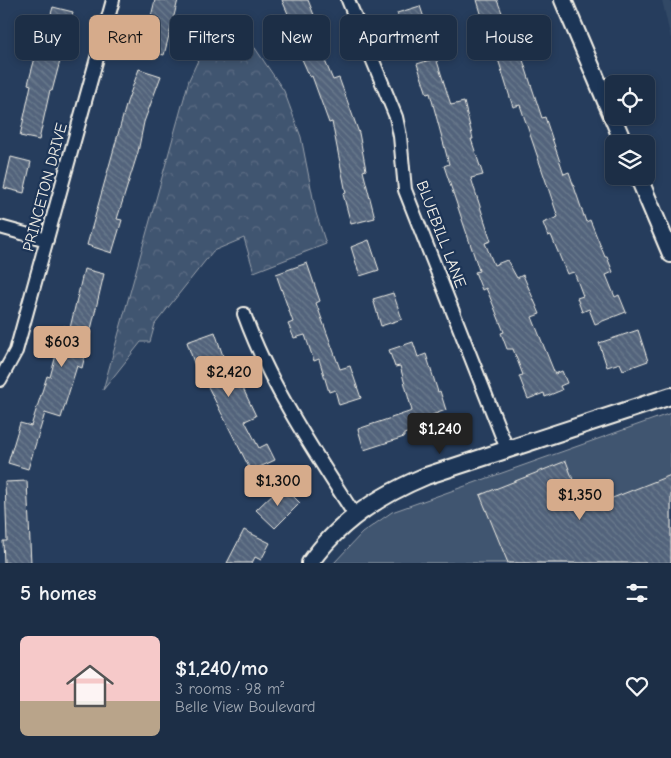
<!DOCTYPE html>
<html lang="en">
<head>
<meta charset="utf-8">
<style>
	body { margin:0; font-family:"Comic Neue",sans-serif; background:#293a51; color:#f1f3f6; height:100vh; display:flex; flex-direction:column; font-size:19px; white-space:nowrap }
	* { box-sizing:border-box; margin:0 }
	p { font-size:16px; color:#a0a8b3 }
	.icon { flex:none; width:28px; height:28px; fill:none; stroke:currentColor; stroke-width:2; stroke-linecap:round; stroke-linejoin:round }
	.map { position:relative; height:563px; overflow:hidden }
	.panel { display:flex; flex-direction:column; background:#1c2e46; flex:1 }
	.panel>* { flex:none }
	.top-card { position:absolute; left:15px; top:15px; width:641px; height:45px; display:flex; gap:10px }
	.controls { position:absolute; left:605px; top:75px; display:grid; gap:10px }
	.controls a { display:grid; place-items:center; width:50px; height:50px; border-radius:8px; background:#1c2e46; box-shadow:0 2px 8px #0003,0 0 0 1px #3a4a5f; font-size:25px }
	.price { position:absolute; translate:-50% -42px; padding:0 11px; border-radius:5px; background:#d6ab8b; color:#111; font-size:16px; line-height:32px; filter:drop-shadow(0 1px 2px #0008) }
	.price::after { content:''; position:absolute; left:50%; top:30px; width:15px; height:11px; margin-left:-8px; background:inherit; clip-path:polygon(0 0,100% 0,50% 100%) }
	.price.selected { background:#222; color:#fff }
	ul { padding:0; list-style:none }
	li { display:flex; align-items:center; gap:15px; height:125px; padding:0 20px }
	li span { display:grid; place-items:center; flex:none; width:140px; height:100px; border-radius:8px; color:#555 }
	li>.icon { margin-inline-start:auto }
	span .icon { width:60px; height:60px; fill:#fffc; stroke-width:1 }
	li b { font-size:21px }
	h2 { display:flex; justify-content:space-between; align-items:center; height:60px; padding:0 20px; font-size:21px }
	.pill { padding:0 18px; border-radius:8px; background:#1c2e46; box-shadow:0 2px 8px #0003,0 0 0 1px #3a4a5f; font-size:18px; line-height:45px }
	.pill.selected { background:#d6ab8b; color:#111 }
	.map>svg:first-child { display:block }
	.built { fill:#334966 }
	.green { fill:#40546f; stroke:#9aa2ac }
	.forest { fill:url(#forest-crowns); stroke:#9aa2ac }
	.building { fill:url(#building-back-hatch); stroke:#f4f1e8 }
	.lines { fill:none; stroke-linecap:round; stroke-linejoin:round }
	.minor-casing { stroke:#f4f1e8; stroke-width:16 }
	.secondary-casing { stroke:#f4f1e8; stroke-width:20 }
	.minor { stroke:#1d3557; stroke-width:12 }
	.secondary { stroke:#1d3557; stroke-width:16 }
	.labels { text-anchor:middle; stroke-width:4.5; stroke-linejoin:round; paint-order:stroke }
	.street-label { font-size:16px; fill:#f4f1e8; stroke:#1d3557 }
</style>
</head>
<body>
<div class="map">
<svg width="671" height="563" viewBox="0 0 671 563">
	<defs>
		<pattern id="forest-crowns" width="20" height="18" patternUnits="userSpaceOnUse" patternTransform="scale(1.25)"><rect width="20" height="18" fill="#40546f"/><path d="M2 6a3 3 0 1 1 6 0M12 15a3 3 0 1 1 6 0" fill="none" stroke="#5c6d84"/></pattern>
		<pattern id="building-back-hatch" width="6" height="6" patternUnits="userSpaceOnUse" patternTransform="scale(1.25)"><rect width="6" height="6" fill="#52647b"/><path d="M-1 5l2 2M0 0l6 6M5-1l2 2" fill="none" stroke="#6c7b8e"/></pattern>
	</defs>
	<rect width="100%" height="100%" fill="#263d5d"/>
	<filter id="ink" filterUnits="userSpaceOnUse"><feTurbulence type="fractalNoise" baseFrequency=".02" numOctaves="2"/><feDisplacementMap in="SourceGraphic" scale="10" xChannelSelector="R" yChannelSelector="G"/><feConvolveMatrix kernelMatrix="1 2 1 2 8 2 1 2 1" color-interpolation-filters="sRGB"/></filter>
	<g filter="url(#ink)">
		<path class="built" d="M662,0H671V39Z"/>
		<path class="green" d="M671,413V563H334L362,533L392,512Z"/>
		<path class="forest" d="M214,25L255,48L284,91L301,137L316,213L326,244L254,272L244,238L213,251L155,324L150,342H141L103,390L189,80Z"/>
		<path class="building" d="M155,0H178L164,55L143,50Z
			M282,0H308L314,15L307,18L333,80L339,78L359,133L366,170L363,171L375,218L351,224L343,194L346,193L332,122L329,123L312,76L310,77L294,41L299,39Z
			M477,0H497L512,38L519,35L524,49L520,51L542,118L545,117L564,174L569,172L586,222L590,220L605,257H607L613,272L606,275L615,297L619,295L626,312L595,324L589,309L582,312L577,298L583,296L574,272L567,274L551,235L548,236L543,223L558,217L520,105L513,107L498,59L483,24L484,23Z
			M420,6L430,36L407,43L397,13Z
			M53,7L73,12L52,91L50,90L39,140L20,136L31,85L28,84L36,54L39,55Z
			M436,58L451,105L464,102L473,139H471L483,175L471,178L491,241L485,243L494,265L507,260L517,278L523,275L540,314L532,317L555,374L562,371L567,383L560,386L562,390L545,397L544,393L528,399L519,376L523,375L513,349H507L501,333L504,332L492,302L486,288L482,290L475,272L479,271L478,267L444,166L449,164L430,93L427,94L417,64Z
			M139,69L161,76L144,122L138,152L117,219L122,220L112,253L87,245L127,102Z
			M11,157L31,162L24,193L4,188Z
			M369,240L379,270L360,276L351,247Z
			M307,263L320,301L316,303L340,369L350,366L361,398L339,405L335,390L329,392L319,359L314,361L305,335L294,338L288,324L293,322L276,274Z
			M84,269L104,274L82,368L77,366L61,418L45,413L28,469L8,463L20,423L31,426L47,376L50,377L64,326L70,328Z
			M393,293L402,319L381,326L373,299Z
			M638,330L648,361L623,370L620,363L607,367L599,343Z
			M215,332L232,383L239,380L256,416L245,421L259,448L267,444L275,460L251,471L203,377L199,378L187,342Z
			M413,342L418,357L426,354L438,392L440,391L446,410L432,415L435,423L404,434V437L364,450L358,429L412,411L400,366L395,367L389,350Z
			M566,461L579,496L605,485L610,499L671,475V563H508L480,495Z
			M27,481L31,563H4L3,541H7L5,482Z
			M282,485L300,503L275,528L256,510Z
			M244,530L270,543L261,560L255,557L252,563H227Z"/>
		<g class="lines">
			<g class="minor-casing">
				<path id="minor" d="M348,0L396,117L400,136L405,190L507,449
					M0,227L47,240
					M244,314C270,386 313,450 354,514
					M0,380L16,351L113,0"/>
			</g>
			<g class="secondary-casing">
				<path id="secondary" d="M563,0L624,144
					M638,176L671,254
					M310,563C339,521 380,495 426,476L671,396"/>
			</g>
			<use href="#minor" class="minor"/>
			<use href="#secondary" class="secondary"/>
		</g>
	</g>
	<g class="labels">
		<g class="street-label">
			<text transform="translate(44 187) rotate(-75)" y="6">PRINCETON DRIVE</text>
			<text transform="translate(442 234) rotate(69)" y="6">BLUEBILL LANE</text>
		</g>
	</g>
</svg>
<div class="controls">
<a><svg class="icon" aria-label="locate" viewBox="0 0 24 24"><circle cx="12" cy="12" r="6"/><path d="M12 2v4M12 18v4M2 12h4M18 12h4"/></svg></a>
<a><svg class="icon" aria-label="layers" viewBox="0 0 24 24"><path d="M12 4l9 5-9 5-9-5zM3 14l9 5 9-5"/></svg></a>
</div>
<b class="price" style="left:62px;top:368px">$603</b>
<b class="price" style="left:229px;top:398px">$2,420</b>
<b class="price selected" style="left:440px;top:455px">$1,240</b>
<b class="price" style="left:278px;top:507px">$1,300</b>
<b class="price" style="left:580px;top:521px">$1,350</b>
<div class="top-card">
<a class="pill">Buy</a>
<a class="pill selected">Rent</a>
<a class="pill">Filters</a>
<a class="pill">New</a>
<a class="pill">Apartment</a>
<a class="pill">House</a>
</div>
</div>
<section class="panel">
<h2>5 homes<svg class="icon" aria-label="filters" viewBox="0 0 24 24"><path d="M4 7h16M4 17h16"/><circle cx="9" cy="7" r="2"/><circle cx="15" cy="17" r="2"/></svg></h2>
<ul>
<li><span style="background:linear-gradient(#f6c9c9 65%,#b9a48a 0)"><svg class="icon" aria-label="home" viewBox="0 0 24 24"><path d="M3 11l9-7 9 7M6 9v11h12V9"/></svg></span><div><b>$1,240/mo</b><p>3 rooms · 98 m²</p><p>Belle View Boulevard</p></div><svg class="icon" aria-label="heart" viewBox="0 0 24 24"><path d="M12 20l-8-8c-3-5 5-10 8-4 3-6 11-1 8 4z"/></svg></li>
</ul>
</section>
</body>
</html>
